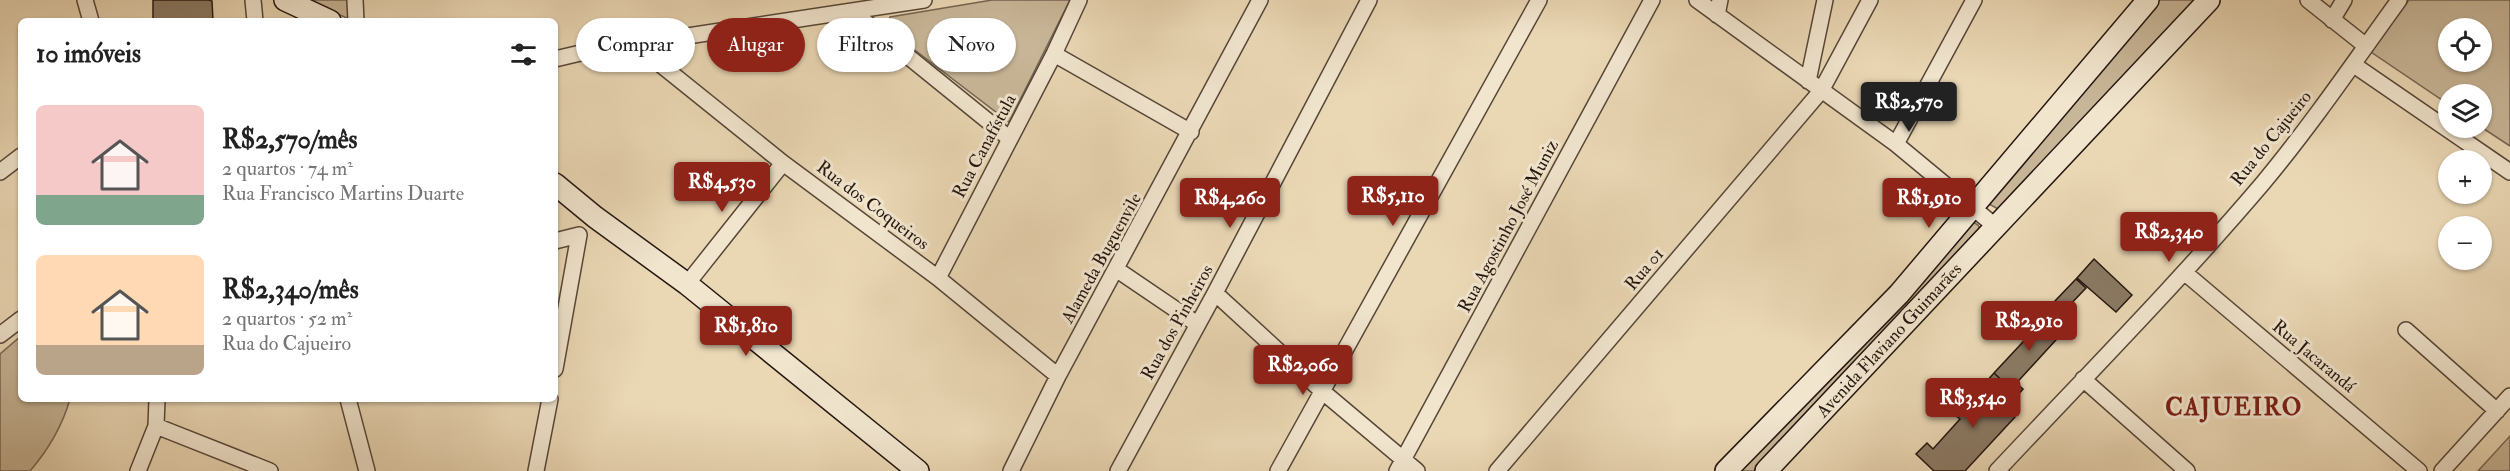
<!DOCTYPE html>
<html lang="pt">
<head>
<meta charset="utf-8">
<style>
	body { margin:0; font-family:"IM FELL Double Pica",serif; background:#f6f6f6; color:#222; height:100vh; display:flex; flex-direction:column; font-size:22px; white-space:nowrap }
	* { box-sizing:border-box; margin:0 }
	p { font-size:20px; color:#767676 }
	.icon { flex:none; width:33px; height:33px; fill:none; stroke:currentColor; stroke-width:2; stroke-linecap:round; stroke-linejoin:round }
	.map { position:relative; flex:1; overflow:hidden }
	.sheet { position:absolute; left:18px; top:18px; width:540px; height:384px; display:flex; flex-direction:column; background:#fff; border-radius:9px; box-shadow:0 2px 4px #0004 }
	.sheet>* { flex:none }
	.guide { position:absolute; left:576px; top:18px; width:570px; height:54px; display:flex; gap:12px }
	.buttons { position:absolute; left:2438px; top:18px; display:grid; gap:12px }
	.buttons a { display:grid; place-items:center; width:54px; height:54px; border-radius:50%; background:#fff; box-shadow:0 2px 4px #0004; font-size:30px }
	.price { position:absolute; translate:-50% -51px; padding:0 14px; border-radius:6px; background:#8f2418; color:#fff; font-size:20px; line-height:39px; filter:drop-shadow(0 2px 3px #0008) }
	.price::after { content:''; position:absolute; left:50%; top:36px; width:18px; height:14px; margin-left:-9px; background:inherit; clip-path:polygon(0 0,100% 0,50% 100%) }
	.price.on { background:#222; color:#fff }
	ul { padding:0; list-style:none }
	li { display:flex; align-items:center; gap:18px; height:150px; padding:0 18px }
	li span { display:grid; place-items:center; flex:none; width:168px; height:120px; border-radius:9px; color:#555 }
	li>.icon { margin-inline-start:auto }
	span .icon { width:72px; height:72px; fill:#fffc; stroke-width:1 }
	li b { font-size:26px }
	h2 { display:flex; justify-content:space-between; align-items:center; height:72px; padding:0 18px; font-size:26px }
	.chip { padding:0 21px; border-radius:27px; background:#fff; box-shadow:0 2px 4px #0004; font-size:21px; line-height:54px }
	.chip.on { background:#8f2418; color:#fff }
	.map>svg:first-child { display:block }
	.green { fill:#c8b698; stroke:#766654; stroke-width:1.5; fill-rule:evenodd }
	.building { fill:#8b7a65; stroke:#24160f; stroke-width:1.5 }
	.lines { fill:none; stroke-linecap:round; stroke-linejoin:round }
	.street-casing { stroke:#564638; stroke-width:18 }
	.secondary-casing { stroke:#24160f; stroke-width:24 }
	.street { stroke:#f1e5ce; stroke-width:15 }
	.secondary { stroke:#f1e5ce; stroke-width:21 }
	.labels { text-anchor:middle; stroke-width:6; stroke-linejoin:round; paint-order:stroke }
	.street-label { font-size:18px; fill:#24160f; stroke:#f1e5ce }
	.district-label { font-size:24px; font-weight:bold; letter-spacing:1.5px; fill:#7a1f14; stroke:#f1e5ce }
</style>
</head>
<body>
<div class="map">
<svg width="2510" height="471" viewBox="0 0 2510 471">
	<rect width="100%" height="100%" fill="#ead7b4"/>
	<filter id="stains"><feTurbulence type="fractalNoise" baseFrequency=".00333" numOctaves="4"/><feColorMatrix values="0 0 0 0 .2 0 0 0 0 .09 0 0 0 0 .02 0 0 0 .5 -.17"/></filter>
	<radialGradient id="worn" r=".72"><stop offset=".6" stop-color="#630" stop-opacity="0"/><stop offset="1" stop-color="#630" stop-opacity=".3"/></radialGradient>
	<path class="green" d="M308,0H350L351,20Z
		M992,0H1070L1009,122L886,28L890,17Z
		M2151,0H2201L2000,210L1989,204Z
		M2409,0H2510V146L2481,127V94H2448V104L2371,52ZM2481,28V62H2448V28Z
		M1973,222L1978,225L1981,232L1760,471H1729Z
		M21,336V399H70C62,427 49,449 30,471H0V354Z
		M2510,436V471H2478Z"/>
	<path class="building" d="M153,0H209L212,1L213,21H153Z
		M2094,259L2132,295L2116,312L2077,278Z
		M2094,259L2132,295L2116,312L2077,278Z
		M2076,279L2086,288L2065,310L2055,301Z
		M2076,279L2086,288L2065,310L2055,301Z
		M2048,315L2065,330L2011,389L1994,373Z
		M2048,315L2065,330L2011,389L1994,373Z
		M1994,373L2011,389L2016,383L2023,389L2009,405L2004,400L2001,404L2015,417L1965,471H1934L1916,454L1927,443L1933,449L1960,419L1956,416L1981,388L1987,394L1993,388L1986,382Z
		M1994,373L2011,389L2016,383L2023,389L2009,405L2004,400L2001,404L2015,417L1965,471H1934L1916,454L1927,443L1933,449L1960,419L1956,416L1981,388L1987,394L1993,388L1986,382Z"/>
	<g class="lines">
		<g class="street-casing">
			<path id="street" d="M85,0L91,21
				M253,0L255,21
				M355,0L356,21
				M1697,0L1896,144L1995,226
				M2308,0L2366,46
				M852,11L1010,139
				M1717,15L1720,0
				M2332,20L2344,0
				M635,44L783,163L938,278L1058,376
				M1054,54L1191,132
				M555,59L589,51L924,0
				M2354,65L2510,172
				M1808,81L1825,0
				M1896,144L1974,0
				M0,172L21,156
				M555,241L579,235
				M1116,269L1197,324
				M2184,272L2419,471
				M938,278L1054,54L1079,0
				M687,284L783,163
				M1215,293L1322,391L1417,471
				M2406,330L2497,411
				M0,335L21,319
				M555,369L579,235
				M2083,379L2187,471
				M348,399L367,471
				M156,426L270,471
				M138,471L156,426L157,399
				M536,471L550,399
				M1011,471L1058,376L1260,0
				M1118,471L1215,293L1369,0
				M1278,471L1539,0
				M1397,471L1652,0
				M1497,471L1821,91L1870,0
				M1997,471C2086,376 2178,283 2263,183C2312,124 2355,61 2399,0
				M2442,471L2510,396"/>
		</g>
		<g class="secondary-casing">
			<path id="secondary" d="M285,0L330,21
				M555,184L595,217L687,284L918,471
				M1726,471L1899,294L2148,0
				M1766,471L2209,0"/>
		</g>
		<use href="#street" class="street"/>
		<use href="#secondary" class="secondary"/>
	</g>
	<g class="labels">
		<g class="street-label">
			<text transform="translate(2271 138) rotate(-51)" y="6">Rua do Cajueiro</text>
			<text transform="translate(984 146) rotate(-62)" y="6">Rua Canafístula</text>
			<text transform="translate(873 205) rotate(37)" y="6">Rua dos Coqueiros</text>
			<text transform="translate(1508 226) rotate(-62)" y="6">Rua Agostinho José Muniz</text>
			<text transform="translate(1101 258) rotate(-61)" y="6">Alameda Buguenvile</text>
			<text transform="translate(1644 269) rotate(-50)" y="6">Rua 01</text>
			<text transform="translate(1177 322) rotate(-61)" y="6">Rua dos Pinheiros</text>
			<text transform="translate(1889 340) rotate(-47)" y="6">Avenida Flaviano Guimarães</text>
			<text transform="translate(2314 356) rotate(40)" y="6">Rua Jacarandá</text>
		</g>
		<g class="district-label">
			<text x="2234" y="415">CAJUEIRO</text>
		</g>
	</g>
	<rect width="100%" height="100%" filter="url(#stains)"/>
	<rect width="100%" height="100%" fill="url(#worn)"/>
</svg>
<div class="buttons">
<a><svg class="icon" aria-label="locate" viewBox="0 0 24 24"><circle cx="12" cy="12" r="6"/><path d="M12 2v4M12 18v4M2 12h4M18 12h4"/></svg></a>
<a><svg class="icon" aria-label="layers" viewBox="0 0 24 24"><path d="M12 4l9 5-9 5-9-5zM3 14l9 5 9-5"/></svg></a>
<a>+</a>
<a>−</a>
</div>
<b class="price on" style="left:1909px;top:133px">R$2,570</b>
<b class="price" style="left:722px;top:213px">R$4,530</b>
<b class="price" style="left:1393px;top:227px">R$5,110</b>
<b class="price" style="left:1230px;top:229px">R$4,260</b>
<b class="price" style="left:1929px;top:229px">R$1,910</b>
<b class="price" style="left:2169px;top:263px">R$2,340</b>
<b class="price" style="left:2029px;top:352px">R$2,910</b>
<b class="price" style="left:746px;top:357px">R$1,810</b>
<b class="price" style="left:1303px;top:396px">R$2,060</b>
<b class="price" style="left:1973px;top:429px">R$3,540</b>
<div class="guide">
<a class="chip">Comprar</a>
<a class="chip on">Alugar</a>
<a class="chip">Filtros</a>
<a class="chip">Novo</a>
</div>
<section class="sheet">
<h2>10 imóveis<svg class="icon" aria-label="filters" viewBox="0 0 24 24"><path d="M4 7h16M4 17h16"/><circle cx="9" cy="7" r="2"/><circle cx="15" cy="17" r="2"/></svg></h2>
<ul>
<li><span style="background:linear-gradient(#f6c9c9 75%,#7fa58c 0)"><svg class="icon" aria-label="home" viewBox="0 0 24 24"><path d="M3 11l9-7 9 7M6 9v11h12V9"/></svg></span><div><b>R$2,570/mês</b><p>2 quartos · 74 m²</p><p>Rua Francisco Martins Duarte</p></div></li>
<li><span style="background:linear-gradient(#ffd9b3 75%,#b9a48a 0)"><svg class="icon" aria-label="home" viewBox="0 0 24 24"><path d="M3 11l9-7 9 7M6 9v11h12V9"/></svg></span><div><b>R$2,340/mês</b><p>2 quartos · 52 m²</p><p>Rua do Cajueiro</p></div></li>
</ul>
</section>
</div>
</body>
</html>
